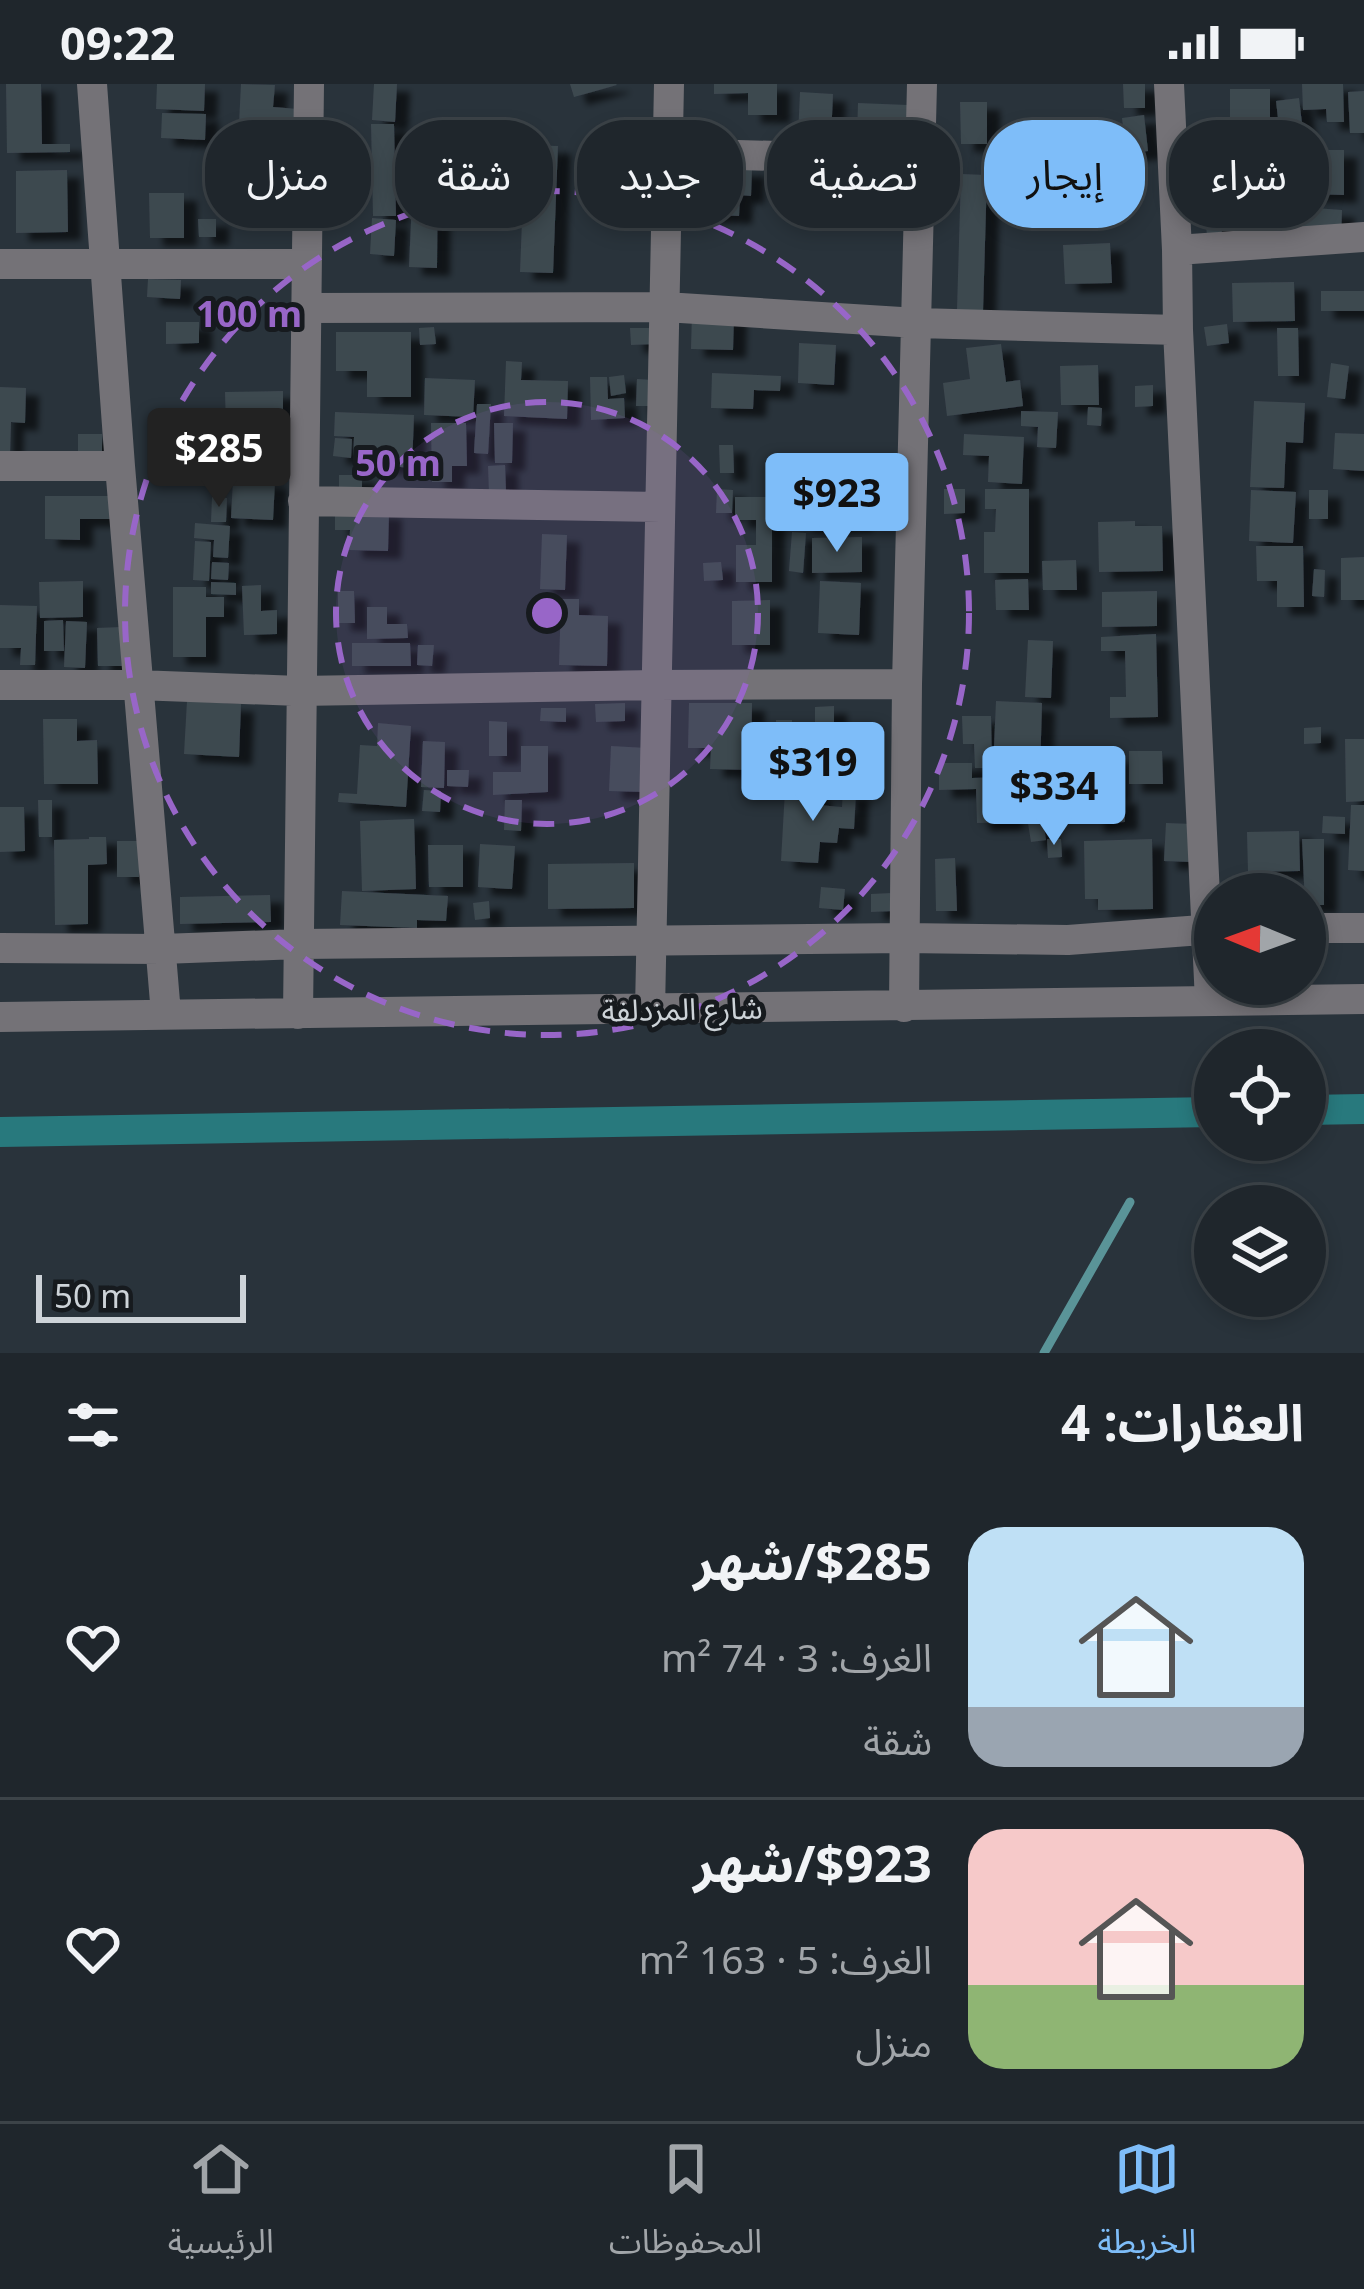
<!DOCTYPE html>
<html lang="ar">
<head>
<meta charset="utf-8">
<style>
	body { margin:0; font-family:"Noto Sans","Noto Sans Arabic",sans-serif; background:#272e34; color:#f1f3f6; direction:rtl; height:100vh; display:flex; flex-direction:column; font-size:45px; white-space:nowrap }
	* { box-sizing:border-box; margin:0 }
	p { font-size:39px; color:#a1a5a9 }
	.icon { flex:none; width:66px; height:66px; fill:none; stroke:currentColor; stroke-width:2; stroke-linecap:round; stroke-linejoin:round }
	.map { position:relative; height:1269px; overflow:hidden; direction:ltr }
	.side { display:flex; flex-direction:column; background:#1f262c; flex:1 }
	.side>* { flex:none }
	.top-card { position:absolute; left:36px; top:36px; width:1293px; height:108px; direction:rtl; display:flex; gap:24px }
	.needle { width:78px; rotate:271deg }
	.tools { position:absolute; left:1194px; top:789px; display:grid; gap:24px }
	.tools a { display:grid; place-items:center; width:132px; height:132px; border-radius:50%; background:#1f262c; box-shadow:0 6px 18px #0003,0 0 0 3px #3c4348; font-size:60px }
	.scale { position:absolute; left:36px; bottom:30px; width:210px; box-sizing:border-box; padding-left:12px; border:6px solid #cdd3d8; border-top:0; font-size:33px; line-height:42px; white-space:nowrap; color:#cdd3d8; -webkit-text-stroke:9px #161a1e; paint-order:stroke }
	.price { position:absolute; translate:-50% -102px; padding:0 27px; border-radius:12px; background:#7ebdf9; color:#111; font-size:39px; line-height:78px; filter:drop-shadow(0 3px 6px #0008) }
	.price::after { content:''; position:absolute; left:50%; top:72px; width:36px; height:27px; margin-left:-18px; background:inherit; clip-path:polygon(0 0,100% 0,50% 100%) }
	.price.active { background:#222; color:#fff }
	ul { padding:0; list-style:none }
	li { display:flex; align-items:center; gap:36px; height:300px; padding:0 60px }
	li+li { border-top:3px solid #3c4348 }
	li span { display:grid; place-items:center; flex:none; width:336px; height:240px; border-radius:36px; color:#555 }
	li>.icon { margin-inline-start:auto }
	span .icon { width:144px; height:144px; fill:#fffc; stroke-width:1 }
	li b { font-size:51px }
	h2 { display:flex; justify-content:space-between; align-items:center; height:144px; padding:0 60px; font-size:51px }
	.chip { padding:0 42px; border-radius:48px; background:#1f262c; box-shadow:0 6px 18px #0003,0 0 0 3px #3c4348; font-size:42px; line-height:108px }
	.chip.active { background:#7ebdf9; color:#111 }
	.status { display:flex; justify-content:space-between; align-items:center; height:84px; padding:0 60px; background:#1f262c; direction:ltr }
	.status svg { height:33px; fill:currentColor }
	.dock { display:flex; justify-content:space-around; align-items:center; height:168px; border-top:3px solid #3c4348; background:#1f262c; font-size:33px; color:#a1a5a9 }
	.dock a { display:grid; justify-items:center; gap:6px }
	.dock .active { color:#7ebdf9 }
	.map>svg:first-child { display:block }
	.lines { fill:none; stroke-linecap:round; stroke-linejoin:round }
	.stream { stroke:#5a9498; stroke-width:9 }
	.canal { stroke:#28797d; stroke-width:30 }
	.building { fill:#3e4850; filter:url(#shadow) }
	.minor { stroke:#747277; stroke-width:30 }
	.ring { fill:none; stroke:#9866c8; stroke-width:6; stroke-dasharray:21 15 }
	.labels { text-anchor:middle; stroke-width:10; stroke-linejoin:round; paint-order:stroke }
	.street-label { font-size:30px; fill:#cdd3d8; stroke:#161a1e }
	.centre { fill:#9866c8; stroke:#161a1e; stroke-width:6 }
	.ring-label { font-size:36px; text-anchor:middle; font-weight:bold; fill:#9866c8; stroke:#161a1e; stroke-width:10; stroke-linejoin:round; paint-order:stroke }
</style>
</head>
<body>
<div class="status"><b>09:22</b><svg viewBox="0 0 49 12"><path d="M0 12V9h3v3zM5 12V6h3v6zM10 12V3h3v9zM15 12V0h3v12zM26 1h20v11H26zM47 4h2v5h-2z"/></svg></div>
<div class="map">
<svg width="1364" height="1269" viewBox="0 0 1364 1269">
	<defs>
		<filter id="shadow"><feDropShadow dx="13" dy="8" stdDeviation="3" flood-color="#0009"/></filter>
	</defs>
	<rect width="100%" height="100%" fill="#29333b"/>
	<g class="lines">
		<path class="stream" d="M1044,1269L1130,1118"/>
		<path class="canal" d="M1305,1026L1364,1025
			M0,1048L1215,1028"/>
	</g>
	<path class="building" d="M6,0H41L42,60H70V68L7,69Z
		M157,0H205L204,27L156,25Z
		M241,0L275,1L273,23L298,25L296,63L238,59Z
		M374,0H397L395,38L372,36Z
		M570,0H616L617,1L574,13Z
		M714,0H777V31H748V9L714,10Z
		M1123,0H1145V24H1124Z
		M1302,0H1343L1344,38H1327L1326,25L1303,26Z
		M1230,5H1270V48H1230Z
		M1364,7V49H1350L1348,8Z
		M800,8L833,10L831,54L798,52Z
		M1299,14L1303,48L1280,51L1276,17Z
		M960,18H987V60H961Z
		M858,19L908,21L906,55L857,53Z
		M162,29L206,30L205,56L161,54Z
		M1144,31L1148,67L1126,70L1122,34Z
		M371,40H394L396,132H373Z
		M525,61L558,62L553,189L520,188Z
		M1090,62L1094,123L1057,125L1053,65Z
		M1309,66H1344V111L1309,110Z
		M225,72L279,74L276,130L222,128Z
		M414,73L438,74L437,184L409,183Z
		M718,83L752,85L751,112L740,111L739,132L690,130L691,105L716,106Z
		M67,86L68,148L16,149V87Z
		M961,90L987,91L983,227L957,226Z
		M1288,90V146H1239V91Z
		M149,109H184V154H150Z
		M1301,123L1342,126L1341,153L1300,151Z
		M1220,128L1222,151L1207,152L1205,129Z
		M372,134L396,136L394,172L370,170Z
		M198,135H216V153H199Z
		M1110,159L1112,199L1065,200L1063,161Z
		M148,195L181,196L180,215L147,213Z
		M1294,198L1295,237L1233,238L1232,199Z
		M1321,207H1364V227H1321Z
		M692,229L734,231L733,266L691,265Z
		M166,238H199V259L166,260Z
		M1227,240L1229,259L1207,262L1204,243Z
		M434,243L436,260L420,261L419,244Z
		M630,244H654V260L631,261Z
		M1277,244H1298L1299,292H1278Z
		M336,248H411V313H367V287H336Z
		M799,259L836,261L834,301L798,299Z
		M1001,260L1006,298L1020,296L1023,322L947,332L943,299L970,295L966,264Z
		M506,277L522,278L521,296L568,297L567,335L504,332Z
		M1331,279L1349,282L1345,315L1327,313Z
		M1098,281L1099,321H1061L1060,282Z
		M712,289L781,292L780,307L754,306L753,325L711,324Z
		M624,291L626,309L611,312L609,293Z
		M590,293H607L608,315L624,314L625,334L591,336Z
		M425,294L475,296L473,333L424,331Z
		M637,295L654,296L653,322H636Z
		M1153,301V322L1135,323V302Z
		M0,303L26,304L25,339L11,338L10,369L0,368Z
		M283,307V343L226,344L225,308Z
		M1254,317L1305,319L1303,359L1286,358L1284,404L1250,403Z
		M477,320H491L488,370L474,369Z
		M1088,323L1102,324L1101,342L1087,341Z
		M1021,327L1058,328L1056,364L1037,363L1038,343L1021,342Z
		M335,328L414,331L412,384L353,379L354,353L334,352Z
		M431,339H466L467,382H452V398H432Z
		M494,339H513L512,379H495Z
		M1335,349L1364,350V387L1333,385Z
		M78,350H102V368H78Z
		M964,350L1024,353L1022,400L988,398L989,372L963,371Z
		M335,354L352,355L351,374L333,372Z
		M719,361H733L734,389H720Z
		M505,381L506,408L489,409L488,382Z
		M339,391H362V407H339Z
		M233,395L275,397L273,436L231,434Z
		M717,405L733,406L732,429H716Z
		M944,405H965V429L944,430Z
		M985,405H1029V489H984V448H995L996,425H985Z
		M1251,406L1296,408L1293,459L1249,457Z
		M1309,406H1328V435H1309Z
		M789,407L793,431L777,434L773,410Z
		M858,407L859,440L800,441V424L824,423L823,408Z
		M45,412H111V435H80V456L45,455Z
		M212,413L227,414L226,438H211Z
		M735,413H772V498H736V461H756V436H735Z
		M335,425L389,427L388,467L349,466L350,446H335Z
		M1135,437V442H1162L1163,487L1099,488L1098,438Z
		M195,439L230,442L228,474L213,473L214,456L194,454Z
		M792,448L806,449L803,489L789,487Z
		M542,450L567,451L565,506L540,505Z
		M862,453V488L812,489V454Z
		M195,457L211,458L209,497L193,496Z
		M1256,462H1303L1304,523H1277V497H1257Z
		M1364,473V516H1341V474Z
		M1076,476L1077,506H1043L1042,477Z
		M212,478L229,479L228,496L211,495Z
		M721,478L723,496L704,497L703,479Z
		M1314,485L1325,486L1324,513L1312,512Z
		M1028,495L1029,526H996L995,496Z
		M83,497V533L40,534L39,498Z
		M820,497L861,499L859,551L818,549Z
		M211,498L236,499V511L211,510Z
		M261,501V527L277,526V550L244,551L242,502Z
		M173,503H206V513H224V533H206V573H173Z
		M338,507H354L355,539H338Z
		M1157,507V542L1102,543V508Z
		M561,515H579V531L608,532L607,582L559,581Z
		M770,516V561H732V517Z
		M0,521L37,522L35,581H20L21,564H0Z
		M367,523H387V540H407L408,554L367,555Z
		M63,536L64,567H44V537Z
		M66,537L87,538L85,584L64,583Z
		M121,543L122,582H98L97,544Z
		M1156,550L1158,633L1110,634V613H1126L1125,567H1101V553Z
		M1028,556L1053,557L1051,614L1025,613Z
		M352,559H410L411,582H352Z
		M418,561H434L432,582L417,581Z
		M187,617L241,620L239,673L184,670Z
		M996,617L1042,619L1040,689L993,687Z
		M625,619V637L596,638L595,620Z
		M689,619H752L751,686L710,685L711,664H688Z
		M834,622V667H815V623Z
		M541,624H566V638L540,637Z
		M962,632H991L992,684H975L974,660H963Z
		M43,635H77V657L97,656L98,700H44Z
		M776,636H792L793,671H817V687L754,688V672H776Z
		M489,637L507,638V672H489Z
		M378,639L411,642L406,723L338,718L339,709L357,710L360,661L377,662Z
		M1321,643V659L1304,660V644Z
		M1345,655H1364V717L1346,718Z
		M423,657L445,658L444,704L421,703Z
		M521,662H548V708L493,711V688H521Z
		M611,662L647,664L646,708L609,707Z
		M1129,667H1162L1163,700H1129Z
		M1117,671V710L1089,711L1088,672Z
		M1086,673V698L1065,699V674Z
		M939,679H972V694L1009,693L1010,738L977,739L976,705L939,706Z
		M447,686H469L468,703L447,702Z
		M424,706L441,707L440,728L422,727Z
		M785,706L818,708V721L842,723L843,707L856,708L854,745L839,744L837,759L820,758L818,779L781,777Z
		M1124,712L1125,738L1091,740V713Z
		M38,716H52V753H39Z
		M505,716H522L521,747L504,746Z
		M1351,721H1364V787L1348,786Z
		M0,723H24L25,767L0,768Z
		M1323,732L1345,733V750L1322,749Z
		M414,735L416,805L362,807L360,737Z
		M1043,737L1046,756L1031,758L1028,739Z
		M1166,739L1193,740L1192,778L1164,777Z
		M1299,747L1300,787L1248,788L1247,748Z
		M89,753H106L107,780L88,781V840L55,841L54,756L89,755Z
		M1047,755H1061L1062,773L1048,774Z
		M1152,755L1153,825L1098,826V815H1085L1084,757Z
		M1302,755H1324V821H1305Z
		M117,757H139V793H117Z
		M480,760L515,762L512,805L478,803Z
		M428,761H463V803H429Z
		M955,774L957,827H936L935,775Z
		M634,779V824L548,825V780Z
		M821,803L845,805L843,826L819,824Z
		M342,807L448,812L446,837L417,836V844L340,841Z
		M892,809L893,827L871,828V810Z
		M270,811L271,838L180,840V813Z
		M489,817L490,834L475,836L473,819Z"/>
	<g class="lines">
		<path class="minor" d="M92,0L120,382L166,930
			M1169,0L1177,166L1178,246L1210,917
			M668,69L920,76
			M1177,166L1364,153
			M0,180H306
			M307,224L665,223L917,239L1178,246
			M0,382H120
			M303,417L660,423
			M0,601H137L299,607L656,601L907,600
			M1305,844H1364
			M0,864L162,865L299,860L905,854L1068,856L1215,845
			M904,923L907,600L922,0
			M650,926L669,0
			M298,930C300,620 304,310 309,0
			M0,933L1364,915"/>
	</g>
	<circle cx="547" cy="529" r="211" fill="#9866c8" fill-opacity=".12"/>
	<g class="ring">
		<circle cx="547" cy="529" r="211"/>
		<circle cx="547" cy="529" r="422"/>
	</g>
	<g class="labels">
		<g class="street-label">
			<text transform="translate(682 926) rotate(-1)" y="10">شارع المزدلفة</text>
		</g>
	</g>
	<circle cx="547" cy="529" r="18" class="centre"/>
	<g class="ring-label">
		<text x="249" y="243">100 m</text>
		<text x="398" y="392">50 m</text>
	</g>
</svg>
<div class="tools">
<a><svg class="needle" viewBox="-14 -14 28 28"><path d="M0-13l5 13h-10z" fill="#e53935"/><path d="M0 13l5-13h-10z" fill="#a1a5a9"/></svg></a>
<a><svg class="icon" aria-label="locate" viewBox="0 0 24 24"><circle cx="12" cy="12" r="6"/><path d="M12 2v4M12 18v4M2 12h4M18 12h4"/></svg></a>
<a><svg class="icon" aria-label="layers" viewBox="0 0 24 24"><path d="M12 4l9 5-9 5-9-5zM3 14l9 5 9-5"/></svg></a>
</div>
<div class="scale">50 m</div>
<b class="price active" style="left:219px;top:426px">$285</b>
<b class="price" style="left:837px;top:471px">$923</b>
<b class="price" style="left:813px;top:740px">$319</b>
<b class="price" style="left:1054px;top:764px">$334</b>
<div class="top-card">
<a class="chip">شراء</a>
<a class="chip active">إيجار</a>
<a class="chip">تصفية</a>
<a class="chip">جديد</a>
<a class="chip">شقة</a>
<a class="chip">منزل</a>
</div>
</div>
<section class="side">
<h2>العقارات: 4<svg class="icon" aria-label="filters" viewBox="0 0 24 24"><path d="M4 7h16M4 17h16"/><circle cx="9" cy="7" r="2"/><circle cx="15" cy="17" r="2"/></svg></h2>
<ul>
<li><span style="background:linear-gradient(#bfe0f5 75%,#9aa5b1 0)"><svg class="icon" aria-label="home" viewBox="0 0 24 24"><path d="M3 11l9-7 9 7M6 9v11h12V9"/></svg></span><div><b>$285/شهر</b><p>الغرف: 3 · 74 m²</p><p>شقة</p></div><svg class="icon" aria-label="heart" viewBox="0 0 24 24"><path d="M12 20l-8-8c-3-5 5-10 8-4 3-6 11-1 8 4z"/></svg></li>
<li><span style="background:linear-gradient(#f6c9c9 65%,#8fb573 0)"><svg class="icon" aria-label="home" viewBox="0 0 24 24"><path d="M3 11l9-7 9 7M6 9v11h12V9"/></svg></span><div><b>$923/شهر</b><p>الغرف: 5 · 163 m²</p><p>منزل</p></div><svg class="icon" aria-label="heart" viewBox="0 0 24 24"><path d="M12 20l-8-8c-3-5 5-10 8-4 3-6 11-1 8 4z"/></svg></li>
</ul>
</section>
<nav class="dock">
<a class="active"><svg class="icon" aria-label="map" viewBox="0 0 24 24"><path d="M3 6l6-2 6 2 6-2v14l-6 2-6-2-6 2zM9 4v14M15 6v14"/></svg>الخريطة</a>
<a><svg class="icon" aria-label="saved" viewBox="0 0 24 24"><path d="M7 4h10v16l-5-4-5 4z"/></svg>المحفوظات</a>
<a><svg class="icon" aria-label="home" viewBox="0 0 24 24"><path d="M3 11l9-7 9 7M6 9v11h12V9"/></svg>الرئيسية</a>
</nav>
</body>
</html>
